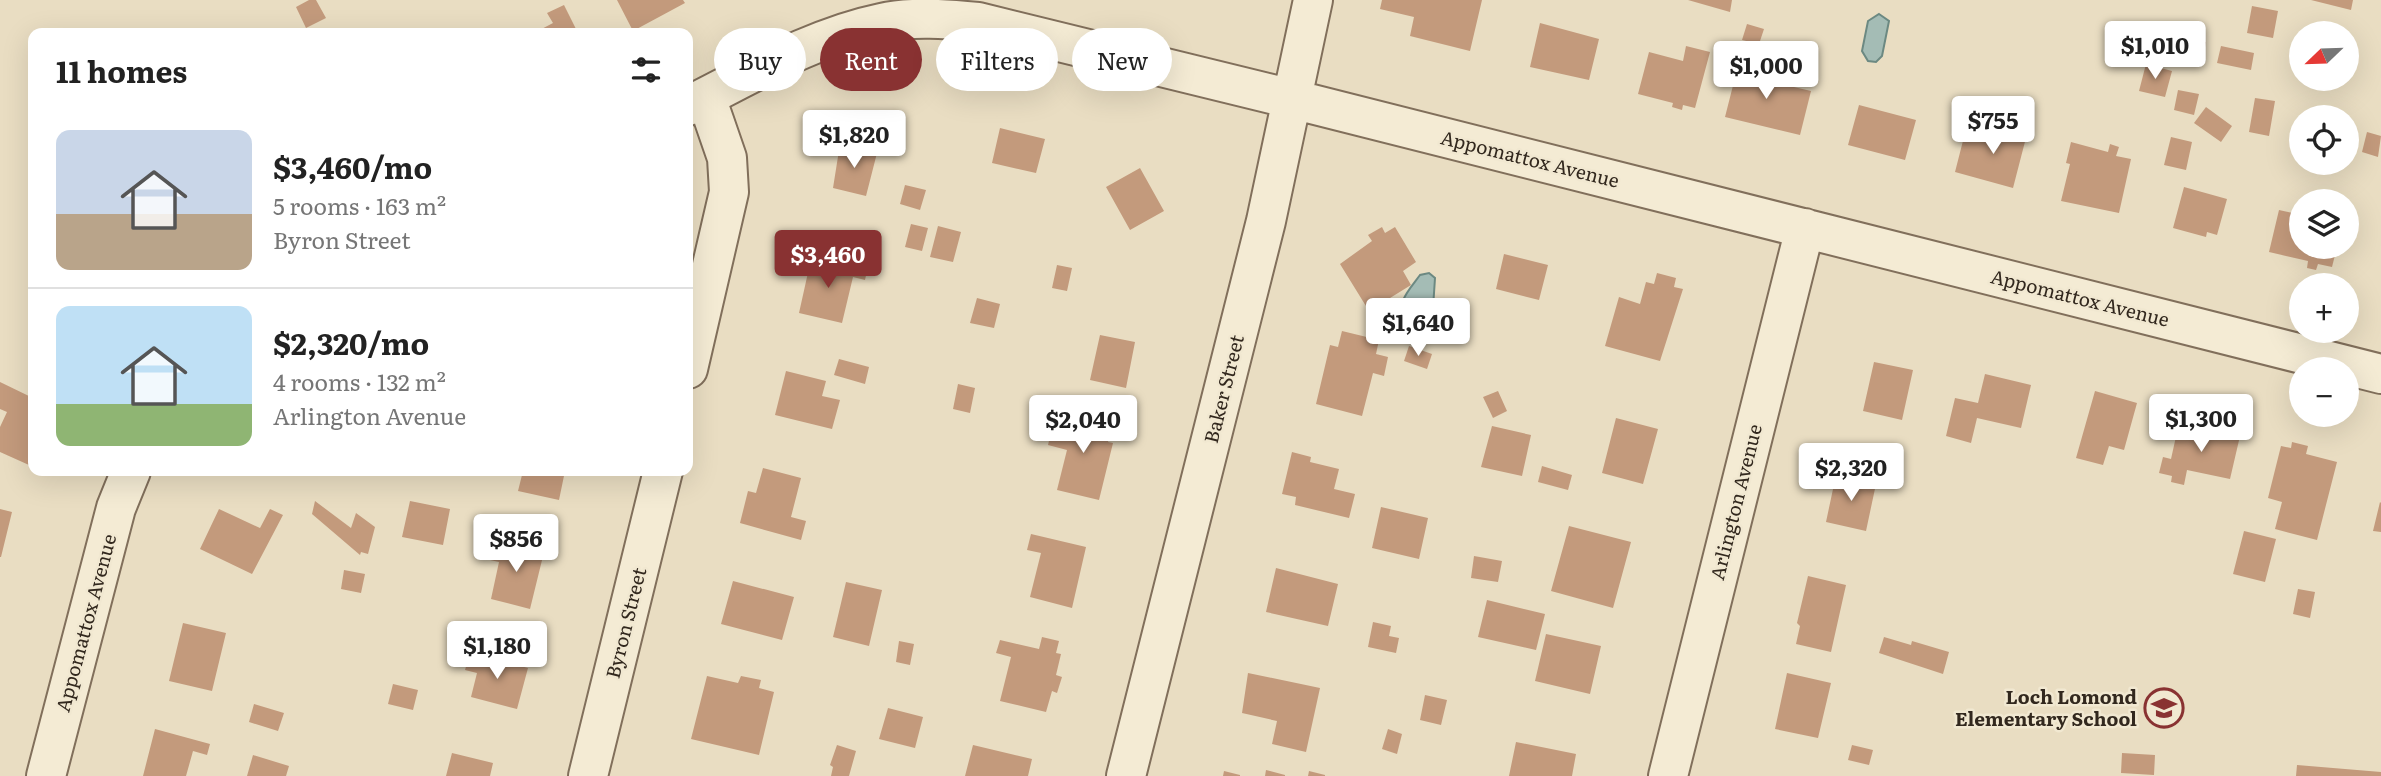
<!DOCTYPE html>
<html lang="en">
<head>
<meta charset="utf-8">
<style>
	body { margin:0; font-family:Literata,serif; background:#f2f2f2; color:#222; height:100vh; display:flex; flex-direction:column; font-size:26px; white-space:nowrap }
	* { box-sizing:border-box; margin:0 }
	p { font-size:23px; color:#767676 }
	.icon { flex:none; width:38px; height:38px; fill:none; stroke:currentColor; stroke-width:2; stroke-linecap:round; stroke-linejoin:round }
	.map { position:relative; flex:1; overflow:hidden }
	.drawer { position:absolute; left:28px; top:28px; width:665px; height:448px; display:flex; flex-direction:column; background:#fff; border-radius:14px; box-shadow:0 7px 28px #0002 }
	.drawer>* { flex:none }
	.banner { position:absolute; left:714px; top:28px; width:665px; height:63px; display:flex; gap:14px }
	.needle { width:46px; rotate:247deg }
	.fabs { position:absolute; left:2289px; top:21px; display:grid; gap:14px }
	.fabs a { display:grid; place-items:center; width:70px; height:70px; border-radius:50%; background:#fff; box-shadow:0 7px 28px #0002; font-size:35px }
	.price { position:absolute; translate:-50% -60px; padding:0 16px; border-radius:7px; background:#fff; color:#222; font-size:23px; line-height:46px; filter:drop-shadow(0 2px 4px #0008) }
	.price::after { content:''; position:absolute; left:50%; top:42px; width:21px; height:16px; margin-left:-10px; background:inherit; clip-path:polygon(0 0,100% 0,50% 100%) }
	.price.selected { background:#893232; color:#fff }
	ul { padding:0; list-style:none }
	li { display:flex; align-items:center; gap:21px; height:175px; padding:0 28px }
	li+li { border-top:2px solid #e0e0e0 }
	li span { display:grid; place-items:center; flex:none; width:196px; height:140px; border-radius:14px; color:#555 }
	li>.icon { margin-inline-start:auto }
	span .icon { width:84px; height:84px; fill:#fffc; stroke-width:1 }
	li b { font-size:30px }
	h2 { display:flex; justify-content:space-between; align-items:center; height:84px; padding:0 28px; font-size:30px }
	.pill { padding:0 24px; border-radius:32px; background:#fff; box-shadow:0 7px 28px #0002; font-size:24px; line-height:63px }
	.pill.selected { background:#893232; color:#fff }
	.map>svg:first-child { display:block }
	.water { fill:#a4bcb5; stroke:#6c8982; stroke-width:2 }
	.building { fill:#c39a7c }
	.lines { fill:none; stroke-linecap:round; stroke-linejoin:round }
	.minor-casing { stroke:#816f5b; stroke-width:42 }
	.minor { stroke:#f4ebd4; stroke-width:38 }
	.labels { text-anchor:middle; stroke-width:5; stroke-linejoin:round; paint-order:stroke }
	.street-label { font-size:19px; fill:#32281e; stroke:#f1e8d1 }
	.poi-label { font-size:19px; font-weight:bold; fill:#32281e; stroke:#f1e8d1; text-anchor:end }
</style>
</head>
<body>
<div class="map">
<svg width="2381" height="776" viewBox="0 0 2381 776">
	<rect width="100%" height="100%" fill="#e9ddc2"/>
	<path class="water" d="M1879,14L1889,21L1882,56L1876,62L1868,61L1862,51L1868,21Z
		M1429,273L1435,278L1432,323L1420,329L1404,322C1395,303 1409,290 1420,275Z"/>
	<path class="building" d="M309,0H316L326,18L306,28L296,7Z
		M617,0H683L685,3L633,31Z
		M1382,0H1482L1470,51L1410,36L1414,17L1380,9Z
		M1688,0H1732L1730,12Z
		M2311,0H2353L2351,10Z
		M564,5L578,33H534L553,23L547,13Z
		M2252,6L2278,11L2273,38L2247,33Z
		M1540,23L1599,39L1589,80L1530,67Z
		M1747,24L1764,29L1759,44L1742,40Z
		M2184,38L2206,42L2203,59L2181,55Z
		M1686,46L1710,52L1695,108L1683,105L1682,110L1672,107L1673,103L1638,94L1649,52L1683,61Z
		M2221,46L2254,53L2251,70L2217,63Z
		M1740,58L1750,60L1749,64L1767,68L1764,80L1811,91L1800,135L1725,117Z
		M2146,64L2172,71L2165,97L2139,91Z
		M2178,90L2199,94L2194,115L2174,110Z
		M2255,98L2275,101L2269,136L2249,132Z
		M1859,105L1916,120L1905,160L1848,145Z
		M2206,107L2232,126L2221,142L2194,123Z
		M2002,124L2028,130L2013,188L1955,172L1965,133L1998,141Z
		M1000,128L1045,139L1036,173L992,163Z
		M2367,132L2381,136L2378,157L2362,152Z
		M2171,137L2192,142L2186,170L2164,165Z
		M2071,142L2108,152L2110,144L2119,147L2116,156L2131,159L2119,213L2061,201L2070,164L2066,163Z
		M840,144L877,153L866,196L833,188Z
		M1140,168L1164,211L1130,230L1106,187Z
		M905,185L926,190L920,210L900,204Z
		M2184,187L2227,199L2217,235L2207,232L2206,237L2173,228Z
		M2279,210L2301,215V247H2337L2332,267L2318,264L2316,270L2307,268L2308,261L2269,252Z
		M911,224L928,228L922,251L905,247Z
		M938,226L961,232L953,262L930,257Z
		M1382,227L1385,233L1395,227L1416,262L1403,271L1411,285L1369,311L1340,264L1372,241L1368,235Z
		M1504,254L1548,265L1539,300L1496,289Z
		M811,259L867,271L865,280L853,277L842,323L799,313Z
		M1057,265L1072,268L1067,291L1052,288Z
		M1657,273L1676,278L1674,287L1683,289L1660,361L1605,346L1619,297L1640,304L1646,282L1654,284Z
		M977,298L1000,304L994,328L970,323Z
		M1342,331L1379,340L1376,354L1388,357L1384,376L1373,373L1362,416L1316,404L1330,345L1338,347Z
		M1100,335L1135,342L1126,388L1090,380Z
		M1409,346L1432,354L1427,369L1404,361Z
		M839,359L869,367L865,384L834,375Z
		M1874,362L1913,370L1902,420L1863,411Z
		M786,371L826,381L822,396L840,400L832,429L775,415Z
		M1985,374L2031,385L2021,428L1977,418L1971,443L1946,436L1955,398L1978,403Z
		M0,382L33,398V455L29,465L0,452V427L7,412L0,409Z
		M958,384L975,388L970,413L953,409Z
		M1498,391L1507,411L1493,418L1483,397Z
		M2095,391L2137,403L2124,450L2109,446L2103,465L2076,458Z
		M1080,413L1113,421L1108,442L1113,443L1099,500L1057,490L1067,450L1048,445L1054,420L1077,426Z
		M1616,418L1658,429L1643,484L1602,473Z
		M2179,423L2240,436L2230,479L2187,470L2184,485L2171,482L2172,476L2159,473L2163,457L2171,459Z
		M1492,426L1531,435L1522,476L1481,467Z
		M2292,442L2308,446L2306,454L2337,462L2317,540L2275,529L2282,502L2268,498L2281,446L2291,448Z
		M1292,452L1311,457L1310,462L1339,469L1334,489L1355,494L1349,518L1295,505L1296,497L1282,494Z
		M1542,466L1572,475L1568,490L1538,482Z
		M763,468L801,478L791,517L806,521L801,540L740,523L748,491L756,493Z
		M523,471H565L559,500L518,491Z
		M1836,475L1876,484L1866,531L1826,522Z
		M315,501L351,528L356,513L375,527L368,554L361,552L360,555L312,514Z
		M410,501L450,509L443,545L402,537Z
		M2380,502L2381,503V532L2373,531Z
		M1381,507L1428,518L1419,559L1372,548Z
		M0,509L12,512L1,557H0Z
		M219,509L260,528L270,509L283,515L252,574L200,549Z
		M1569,526L1631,542L1613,608L1551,591Z
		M2244,531L2276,539L2265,582L2233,574Z
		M1031,534L1086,547L1072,608L1030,597L1041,553L1027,550Z
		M495,540L544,552L530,609L491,599L499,562L490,560Z
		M1474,556L1502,561L1498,582L1471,578Z
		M1276,568L1338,584L1328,626L1266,612Z
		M344,570L365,574L361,593L341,589Z
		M1808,576L1846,585L1831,652L1796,644L1800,626L1797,623Z
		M733,581L794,597L782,640L721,624Z
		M846,582L882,590L869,646L833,637Z
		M2298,589L2315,592L2310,618L2293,614Z
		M1487,600L1545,614L1536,650L1478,637Z
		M1373,622L1391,626L1389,636L1399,638L1396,653L1368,647Z
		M183,623L226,633L212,691L169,681Z
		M1546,634L1601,646L1590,694L1535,681Z
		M1042,637L1059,641L1056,653L1061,654L1056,675L1062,677L1057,693L1052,691L1046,712L1000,701L1011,657L996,653L1000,640L1039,649Z
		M1884,637L1911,645L1912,641L1949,652L1943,674L1879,653Z
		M899,641L914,644L910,665L896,662Z
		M470,653L528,668L517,709L471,697L477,673L465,670Z
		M1248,673L1320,688L1306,752L1272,744L1277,721L1242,713Z
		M1787,673L1831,683L1818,738L1775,729Z
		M707,676L738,683L741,676L761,680L759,688L774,692L759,755L691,739Z
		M393,684L418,690L413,710L388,704Z
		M1425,695L1447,700L1441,725L1420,720Z
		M254,704L284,713L278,731L249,722Z
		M888,708L923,717L915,748L879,739Z
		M155,729L210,744L207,755L193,751L186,776H143Z
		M1388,729L1402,734L1397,754L1382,749Z
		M1516,742L1576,754L1572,776H1509Z
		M837,745L856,751L849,776H831L833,767L830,765Z
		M973,745L1032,759L1028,776H965Z
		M1852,745L1873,750L1869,765L1848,760Z
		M452,753L493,763L490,776H446Z
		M2122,753L2155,755L2154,775L2121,773Z
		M253,755L289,766L286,776H247Z
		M2297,765L2381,772V776H2296Z
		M1266,770L1285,775V776H1265Z
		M1224,771L1240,775V776H1223Z
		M1309,771L1325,775V776H1308Z"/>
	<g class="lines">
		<g class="minor-casing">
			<path id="minor" d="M688,106C750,75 813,37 881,23C913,16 946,19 978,22L1292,99L2381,374
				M688,369L729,192L727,158L706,97
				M46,776L116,508L131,471
				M588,776L663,471
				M1126,776L1266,221L1313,0
				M1668,776L1805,228"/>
		</g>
		<use href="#minor" class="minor"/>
	</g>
	<defs>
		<g id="school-ring" transform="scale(2.0125)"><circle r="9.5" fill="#f1e8d1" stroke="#893232" stroke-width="1.5"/><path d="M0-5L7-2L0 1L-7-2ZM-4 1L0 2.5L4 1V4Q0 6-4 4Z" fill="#893232"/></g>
	</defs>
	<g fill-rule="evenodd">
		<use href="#school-ring" x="2164" y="708"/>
	</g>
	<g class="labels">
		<g class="street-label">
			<text transform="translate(1530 159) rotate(14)" y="7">Appomattox Avenue</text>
			<text transform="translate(2080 298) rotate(14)" y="7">Appomattox Avenue</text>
			<text transform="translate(1224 389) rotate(-76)" y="7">Baker Street</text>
			<text transform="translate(1736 502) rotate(-76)" y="7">Arlington Avenue</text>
			<text transform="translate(86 623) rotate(-75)" y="7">Appomattox Avenue</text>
			<text transform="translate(626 623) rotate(-76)" y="7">Byron Street</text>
		</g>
		<g class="poi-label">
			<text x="2137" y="704">Loch Lomond<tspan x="2137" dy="22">Elementary School</tspan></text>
		</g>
	</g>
</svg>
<div class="fabs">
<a><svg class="needle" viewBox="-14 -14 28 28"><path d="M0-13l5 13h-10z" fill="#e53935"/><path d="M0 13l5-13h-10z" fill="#767676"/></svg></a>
<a><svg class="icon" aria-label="locate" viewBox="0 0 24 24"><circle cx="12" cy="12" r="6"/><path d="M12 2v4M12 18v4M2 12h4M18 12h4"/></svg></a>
<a><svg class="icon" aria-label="layers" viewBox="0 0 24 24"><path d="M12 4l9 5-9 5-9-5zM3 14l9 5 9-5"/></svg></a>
<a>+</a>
<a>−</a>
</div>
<b class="price" style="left:2155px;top:81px">$1,010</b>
<b class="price" style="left:1766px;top:101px">$1,000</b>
<b class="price" style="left:1993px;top:156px">$755</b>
<b class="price" style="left:854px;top:170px">$1,820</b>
<b class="price selected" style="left:828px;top:290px">$3,460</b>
<b class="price" style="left:1418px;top:358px">$1,640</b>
<b class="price" style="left:2201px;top:454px">$1,300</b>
<b class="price" style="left:1083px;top:455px">$2,040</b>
<b class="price" style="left:1851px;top:503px">$2,320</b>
<b class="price" style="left:516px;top:574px">$856</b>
<b class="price" style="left:497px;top:681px">$1,180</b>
<div class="banner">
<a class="pill">Buy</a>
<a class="pill selected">Rent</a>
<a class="pill">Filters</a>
<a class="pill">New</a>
</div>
<section class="drawer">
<h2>11 homes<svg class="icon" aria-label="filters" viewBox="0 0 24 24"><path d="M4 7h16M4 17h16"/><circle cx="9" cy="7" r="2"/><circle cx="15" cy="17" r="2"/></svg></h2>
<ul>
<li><span style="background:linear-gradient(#c9d6e8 60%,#b9a48a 0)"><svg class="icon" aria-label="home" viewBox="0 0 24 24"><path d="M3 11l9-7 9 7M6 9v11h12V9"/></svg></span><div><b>$3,460/mo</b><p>5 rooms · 163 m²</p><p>Byron Street</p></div></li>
<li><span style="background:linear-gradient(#bfe0f5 70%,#8fb573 0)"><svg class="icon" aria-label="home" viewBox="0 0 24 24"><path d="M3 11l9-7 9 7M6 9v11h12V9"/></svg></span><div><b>$2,320/mo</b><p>4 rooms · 132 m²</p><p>Arlington Avenue</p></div></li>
</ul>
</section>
</div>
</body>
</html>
